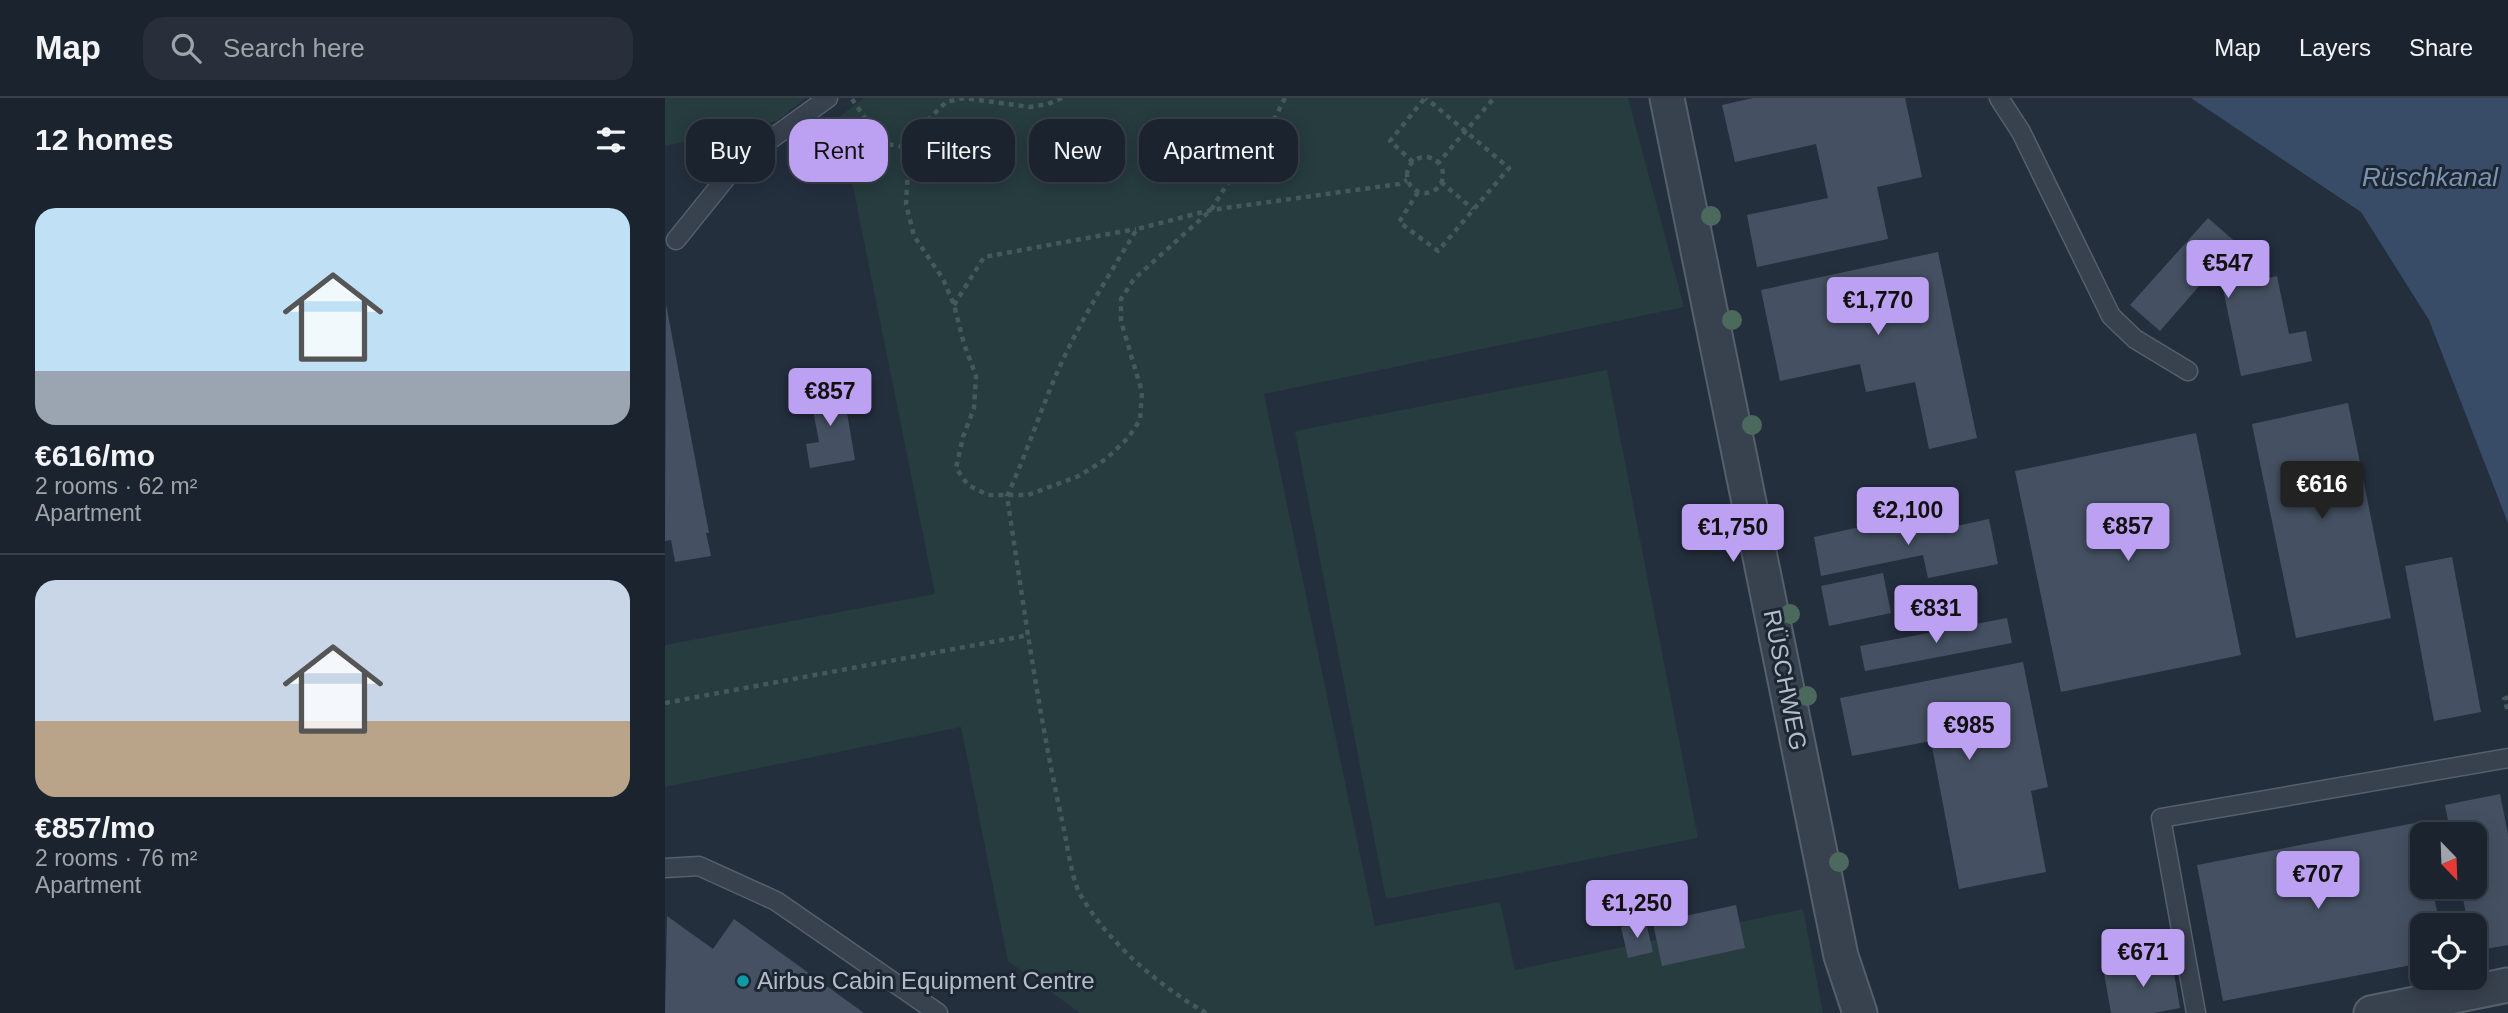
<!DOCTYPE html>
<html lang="en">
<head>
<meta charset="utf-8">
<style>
	body { margin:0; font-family:Arial,sans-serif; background:#282f3a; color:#f1f3f6; height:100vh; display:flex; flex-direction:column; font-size:26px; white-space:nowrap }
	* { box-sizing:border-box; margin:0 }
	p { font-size:23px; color:#a0a4aa }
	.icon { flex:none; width:38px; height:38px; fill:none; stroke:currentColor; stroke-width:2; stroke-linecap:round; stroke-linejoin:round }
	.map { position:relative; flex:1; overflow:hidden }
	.side { display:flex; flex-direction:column; background:#1b232e; width:665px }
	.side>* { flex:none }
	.hud { position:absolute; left:21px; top:21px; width:665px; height:63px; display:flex; gap:14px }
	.needle { width:46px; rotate:157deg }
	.tools { position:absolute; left:1745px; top:724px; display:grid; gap:14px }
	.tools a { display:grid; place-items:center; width:77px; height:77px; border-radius:14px; background:#1b232e; box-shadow:0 4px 18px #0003,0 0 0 2px #39404a; font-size:35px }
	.price { position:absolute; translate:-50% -60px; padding:0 16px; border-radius:7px; background:#bca0f2; color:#111; font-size:23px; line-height:46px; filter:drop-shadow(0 2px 4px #0008) }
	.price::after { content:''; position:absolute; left:50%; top:42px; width:21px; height:16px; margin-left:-10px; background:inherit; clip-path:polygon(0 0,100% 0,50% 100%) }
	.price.on { background:#222; color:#fff }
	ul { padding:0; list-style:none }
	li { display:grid; align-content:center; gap:14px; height:371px; padding:0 35px }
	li+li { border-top:2px solid #39404a }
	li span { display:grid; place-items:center; height:217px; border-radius:21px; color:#555 }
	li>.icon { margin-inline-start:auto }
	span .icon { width:126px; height:126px; fill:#fffc; stroke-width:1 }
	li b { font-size:30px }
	h2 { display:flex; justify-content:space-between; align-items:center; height:84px; padding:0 35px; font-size:30px }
	.tag { padding:0 24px; border-radius:21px; background:#1b232e; box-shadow:0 4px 18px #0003,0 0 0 2px #39404a; font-size:24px; line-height:63px }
	.tag.on { background:#bca0f2; color:#111 }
	header { display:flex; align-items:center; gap:42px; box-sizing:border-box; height:98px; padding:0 35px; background:#1b232e; border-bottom:2px solid #39404a }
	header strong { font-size:33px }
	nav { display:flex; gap:38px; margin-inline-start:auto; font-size:24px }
	.search { width:490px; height:63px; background:#282f3a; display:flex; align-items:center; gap:18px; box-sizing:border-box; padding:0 24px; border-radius:21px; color:#a0a4aa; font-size:26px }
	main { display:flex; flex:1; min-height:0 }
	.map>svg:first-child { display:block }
	.green { fill:#263c3f }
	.water { fill:#394c67 }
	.building { fill:#455162 }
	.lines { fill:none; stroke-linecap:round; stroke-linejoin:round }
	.service-casing { stroke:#565f6c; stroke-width:21 }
	.minor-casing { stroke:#565f6c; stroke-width:37 }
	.path { stroke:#44595c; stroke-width:4.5; stroke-dasharray:5 5; stroke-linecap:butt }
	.service { stroke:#38414e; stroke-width:18 }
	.minor { stroke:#38414e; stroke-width:33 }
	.tree { fill:#4b6a5d }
	.culture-dot { fill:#0f9aa8; stroke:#1d2633; stroke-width:2.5 }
	.labels { text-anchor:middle; stroke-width:6; stroke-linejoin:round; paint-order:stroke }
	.street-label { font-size:24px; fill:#b4bcc9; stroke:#1d2633 }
	.poi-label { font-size:24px; fill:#b4bcc9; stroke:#1d2633; text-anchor:start }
	.water-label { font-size:26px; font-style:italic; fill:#7c92b1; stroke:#1d2633 }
</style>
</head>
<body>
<header>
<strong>Map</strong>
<div class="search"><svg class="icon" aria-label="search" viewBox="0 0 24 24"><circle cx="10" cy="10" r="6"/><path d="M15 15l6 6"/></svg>Search here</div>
<nav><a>Map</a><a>Layers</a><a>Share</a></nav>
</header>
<main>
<section class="side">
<h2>12 homes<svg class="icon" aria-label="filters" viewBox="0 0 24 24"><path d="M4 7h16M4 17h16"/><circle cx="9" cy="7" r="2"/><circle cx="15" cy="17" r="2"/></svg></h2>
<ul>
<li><span style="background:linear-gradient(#bfe0f5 75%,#9aa5b1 0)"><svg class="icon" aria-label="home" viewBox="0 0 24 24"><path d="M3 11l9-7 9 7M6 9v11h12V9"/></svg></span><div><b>€616/mo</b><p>2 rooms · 62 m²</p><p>Apartment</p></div></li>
<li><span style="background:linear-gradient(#c9d6e8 65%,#b9a48a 0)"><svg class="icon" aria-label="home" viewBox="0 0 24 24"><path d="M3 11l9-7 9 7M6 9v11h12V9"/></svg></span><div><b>€857/mo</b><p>2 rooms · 76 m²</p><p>Apartment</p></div></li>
</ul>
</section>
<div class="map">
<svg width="1843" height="915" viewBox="0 0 1843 915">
	<rect width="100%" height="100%" fill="#242f3e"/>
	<path class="green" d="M0,0H141L112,23L0,48Z
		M199,0H963L1019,209L599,296L710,828L835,804L850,872L1138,811L1158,915H415L343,863L296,629L0,689V547L270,496L174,19Z
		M942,272L1033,740L721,801L630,333Z"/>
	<path class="water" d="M1526,0H1843V425L1764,222L1696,114Z"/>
	<path class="building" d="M1088,0H1240L1257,79L1212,89L1223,141L1092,169L1082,117L1163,100L1151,46L1070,64L1057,7Z
		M1543,120L1590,161L1595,182L1612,178L1624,236L1641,233L1647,263L1576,278L1558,191L1543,178L1495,233L1465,207Z
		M1273,154L1312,340L1264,351L1250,284L1201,294L1195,266L1115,283L1096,192Z
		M1,206L44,435H41L46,458L10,464L6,442L0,443Z
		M177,285L190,362L145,370L141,346L154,344L144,291Z
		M1683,305L1726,520L1631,540L1587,326Z
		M1531,335L1576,557L1396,594L1350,373Z
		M1254,416L1259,435L1324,421L1333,466L1263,480L1258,457L1156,478L1149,439Z
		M1787,459L1816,614L1769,623L1740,468Z
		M1218,475L1226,515L1164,528L1156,488Z
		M1342,520L1347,545L1200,573L1195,548Z
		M1358,564L1383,689L1366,693L1381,774L1294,791L1266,643L1187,658L1175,600Z
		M1835,696L1843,736V847L1810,853V828H1803L1796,789H1810V737H1786L1780,707Z
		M1755,724L1757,736V789H1767L1775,828H1757V865L1558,903L1532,767Z
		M1071,807L1080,850L997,868L988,825Z
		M2,818L48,851L69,821L199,915H0Z
		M981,824L988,854L963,860L956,829Z
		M1507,863L1515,910L1488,915H1446L1439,875Z"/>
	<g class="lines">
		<g class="service-casing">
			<path id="service" d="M1334,0L1356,34L1446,218L1470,241L1523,273
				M11,142L73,65L163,0
				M0,770L34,768L111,803L273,915
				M1531,915L1496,720L1843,660"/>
		</g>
		<g class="minor-casing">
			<path id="minor" d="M1002,0L1176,858L1195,915
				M1706,915L1843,887"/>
		</g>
		<path class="path" d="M397,0L383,6L365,9L299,0L281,4L257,28L244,50L241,106L249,138L278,181L289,207L299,246L311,278L309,310L298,339L291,370L303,387L323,397H363L414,378L441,361L463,340L475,322L477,294L456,223V201L469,181L546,112L564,83L592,55L620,0
			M187,1L217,45L244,50
			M742 77a18 18 0 1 1 36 0a18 18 0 1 1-36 0Z
			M771,63L774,64L829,0
			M748,64L725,43L760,0
			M776,84L808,111
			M753,94L734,124L773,153L844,70L761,0
			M289,207L319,159L471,131
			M1843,599L1839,601L1843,613
			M0,605L364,537
			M541,915C493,887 443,845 415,796C406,780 401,737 396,718C373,612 358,504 342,398C362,355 376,310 395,268C417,220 445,175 472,131L546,112L734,86L742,82"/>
		<use href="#service" class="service"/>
		<use href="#minor" class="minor"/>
	</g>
	<g class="tree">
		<circle cx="1046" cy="118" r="10"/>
		<circle cx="1067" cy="222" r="10"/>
		<circle cx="1087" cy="327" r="10"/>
		<circle cx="1125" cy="516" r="10"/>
		<circle cx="1142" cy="598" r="10"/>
		<circle cx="1174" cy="764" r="10"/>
	</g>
	<circle class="culture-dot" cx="78" cy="883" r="7"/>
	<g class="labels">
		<g class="street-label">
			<text transform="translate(1120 582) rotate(79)" y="8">RÜSCHWEG</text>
		</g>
		<g class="poi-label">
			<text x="92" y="891">Airbus Cabin Equipment Centre</text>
		</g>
		<g class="water-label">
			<text x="1765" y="88">Rüschkanal</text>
		</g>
	</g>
</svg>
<div class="tools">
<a><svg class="needle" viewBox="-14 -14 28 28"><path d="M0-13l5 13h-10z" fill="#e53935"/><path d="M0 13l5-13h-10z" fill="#a0a4aa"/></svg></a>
<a><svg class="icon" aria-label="locate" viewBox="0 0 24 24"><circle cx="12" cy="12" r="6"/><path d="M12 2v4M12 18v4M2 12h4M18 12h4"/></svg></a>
</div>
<b class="price" style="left:1563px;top:202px">€547</b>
<b class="price" style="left:1213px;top:239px">€1,770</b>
<b class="price" style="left:165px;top:330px">€857</b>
<b class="price on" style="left:1657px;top:423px">€616</b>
<b class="price" style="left:1243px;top:449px">€2,100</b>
<b class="price" style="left:1463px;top:465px">€857</b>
<b class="price" style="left:1068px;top:466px">€1,750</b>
<b class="price" style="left:1271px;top:547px">€831</b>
<b class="price" style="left:1304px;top:664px">€985</b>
<b class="price" style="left:1653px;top:813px">€707</b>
<b class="price" style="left:972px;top:842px">€1,250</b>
<b class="price" style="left:1478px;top:891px">€671</b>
<div class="hud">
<a class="tag">Buy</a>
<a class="tag on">Rent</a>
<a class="tag">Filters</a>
<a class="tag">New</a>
<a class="tag">Apartment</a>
</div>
</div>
</main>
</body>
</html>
